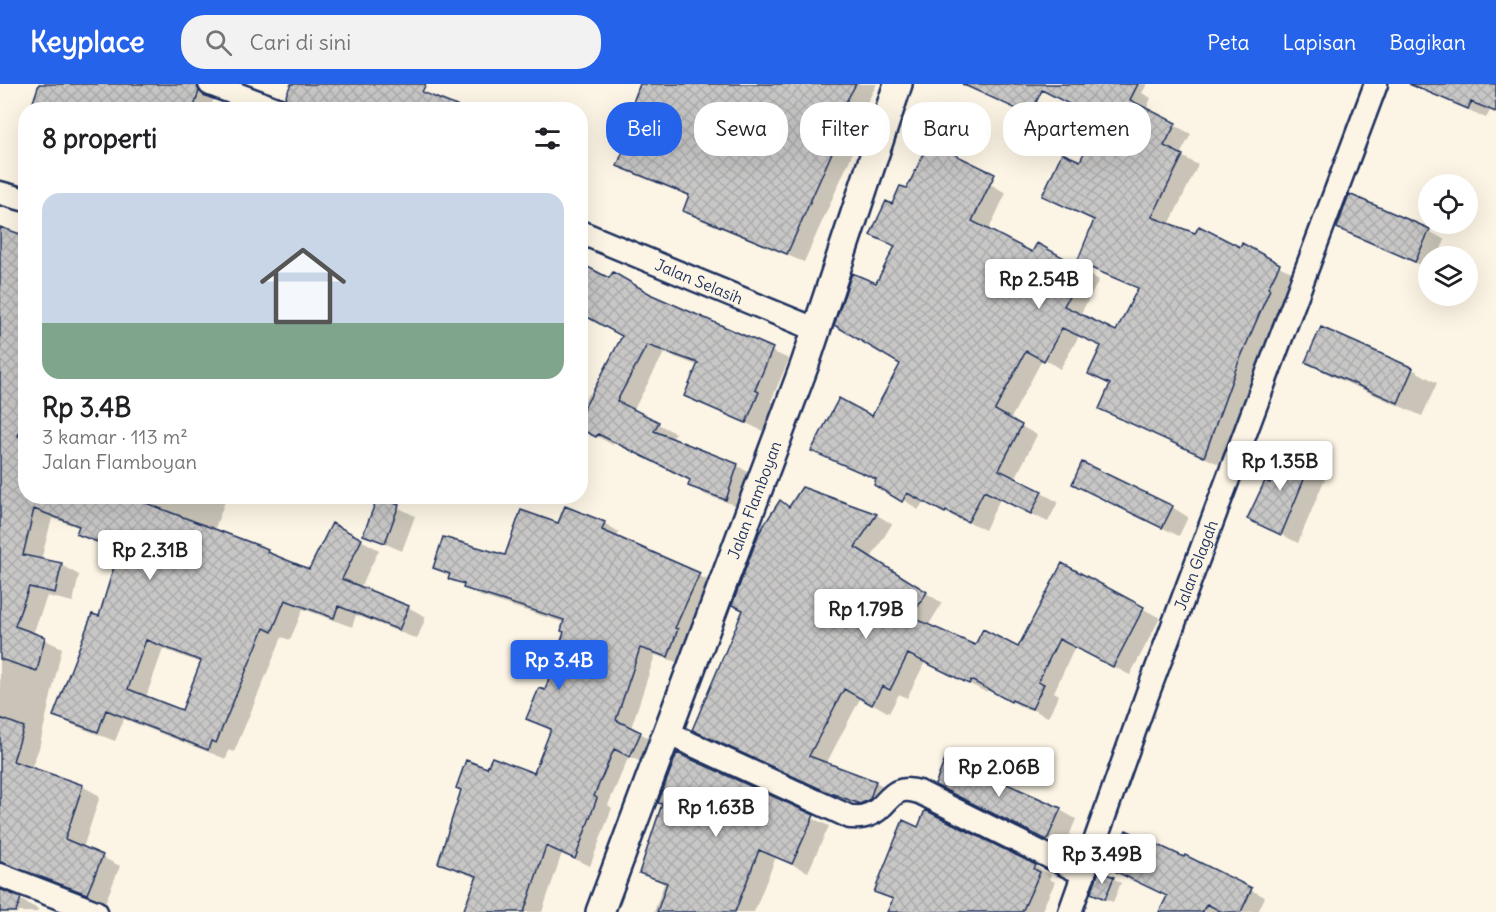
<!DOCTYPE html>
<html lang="id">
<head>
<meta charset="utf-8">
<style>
	body { margin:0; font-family:Delius,sans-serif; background:#f2f2f2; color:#202124; height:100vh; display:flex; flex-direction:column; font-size:22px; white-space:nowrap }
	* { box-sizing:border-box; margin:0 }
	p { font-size:20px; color:#757577 }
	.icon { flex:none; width:33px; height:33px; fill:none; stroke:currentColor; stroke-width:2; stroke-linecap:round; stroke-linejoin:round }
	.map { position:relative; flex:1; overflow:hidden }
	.panel { position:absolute; left:18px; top:18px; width:570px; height:402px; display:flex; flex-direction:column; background:#fff; border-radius:24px; box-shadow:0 6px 24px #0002 }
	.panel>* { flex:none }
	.hud { position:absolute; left:606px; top:18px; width:570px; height:54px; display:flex; gap:12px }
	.tools { position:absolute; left:1418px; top:90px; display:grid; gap:12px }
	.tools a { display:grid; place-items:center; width:60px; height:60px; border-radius:50%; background:#fff; box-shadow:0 6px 24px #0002; font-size:30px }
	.price { position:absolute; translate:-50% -51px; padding:0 14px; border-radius:6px; background:#fff; color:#222; font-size:20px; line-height:39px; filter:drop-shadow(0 2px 3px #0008) }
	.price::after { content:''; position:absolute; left:50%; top:36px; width:18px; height:14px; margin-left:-9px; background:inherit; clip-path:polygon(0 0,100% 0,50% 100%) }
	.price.active { background:#2563eb; color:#fff }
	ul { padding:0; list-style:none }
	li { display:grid; align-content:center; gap:12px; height:318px; padding:0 24px }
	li+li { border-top:2px solid #e0e0e0 }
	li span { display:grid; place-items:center; height:186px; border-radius:18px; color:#555 }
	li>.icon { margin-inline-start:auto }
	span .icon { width:108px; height:108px; fill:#fffc; stroke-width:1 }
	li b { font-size:26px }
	h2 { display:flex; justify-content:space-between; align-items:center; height:72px; padding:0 24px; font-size:26px }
	.tag { padding:0 21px; border-radius:24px; background:#fff; box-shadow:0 6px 24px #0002; font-size:21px; line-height:54px }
	.tag.active { background:#2563eb; color:#fff }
	header { display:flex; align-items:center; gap:36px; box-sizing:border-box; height:84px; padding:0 30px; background:#2563eb; color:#fff }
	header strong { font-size:28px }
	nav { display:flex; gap:33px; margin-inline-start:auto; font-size:21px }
	.search { width:420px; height:54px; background:#f2f2f2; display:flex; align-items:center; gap:15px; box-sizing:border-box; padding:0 21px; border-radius:24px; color:#757577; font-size:22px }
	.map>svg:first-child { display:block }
	.shadow { fill:#0003; fill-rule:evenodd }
	.building { fill:url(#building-cross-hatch); stroke:#1b2f5e; stroke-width:1.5; fill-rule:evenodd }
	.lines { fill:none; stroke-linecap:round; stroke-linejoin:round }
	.minor-casing { stroke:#1b2f5e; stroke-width:27 }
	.tertiary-casing { stroke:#1b2f5e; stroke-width:32 }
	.minor { stroke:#fcf5e5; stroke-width:22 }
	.tertiary { stroke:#fcf5e5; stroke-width:27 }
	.labels { text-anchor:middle; stroke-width:4.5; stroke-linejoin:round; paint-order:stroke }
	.street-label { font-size:16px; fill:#1b2f5e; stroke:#fcf5e5 }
</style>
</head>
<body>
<header>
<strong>Keyplace</strong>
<div class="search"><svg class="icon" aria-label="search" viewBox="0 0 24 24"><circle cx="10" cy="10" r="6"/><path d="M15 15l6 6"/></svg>Cari di sini</div>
<nav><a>Peta</a><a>Lapisan</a><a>Bagikan</a></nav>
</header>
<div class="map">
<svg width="1496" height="828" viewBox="0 0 1496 828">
	<defs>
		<pattern id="building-cross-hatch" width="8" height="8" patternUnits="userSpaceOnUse" patternTransform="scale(1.5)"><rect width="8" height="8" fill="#c8c7c6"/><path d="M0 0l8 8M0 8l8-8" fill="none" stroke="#ababac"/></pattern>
	</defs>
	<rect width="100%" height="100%" fill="#fcf5e5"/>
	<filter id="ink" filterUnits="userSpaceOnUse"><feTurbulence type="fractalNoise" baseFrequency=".0167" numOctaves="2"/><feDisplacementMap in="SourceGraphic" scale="12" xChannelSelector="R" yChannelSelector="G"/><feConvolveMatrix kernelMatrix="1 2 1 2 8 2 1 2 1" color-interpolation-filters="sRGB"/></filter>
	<g filter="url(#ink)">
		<path class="shadow" d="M41,0H218L210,26H41L42,22L35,18Z
			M293,0H411L460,26H293Z
			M642,0H877L858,35L866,39L804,178L701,136L685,127L690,113L618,81L641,25Z
			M1036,0H1147L1142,9L1151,14L1146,26L1191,50L1180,71L1198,81L1169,141L1241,165L1296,190L1283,214L1286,216L1253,291L1221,381L1117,333L1111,301L1090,289L1102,263L1079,252L1060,285L1043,274L1010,336L1037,351L1015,395L1058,418L1048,438L1000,415L985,446L963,435L962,437L924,417L918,426L878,396L813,366L872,334L902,279L877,201L897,163L872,150L908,106L990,100L1006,109L988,147L1032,170L1037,161L1099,196L1080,231L1117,249L1139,205L1079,177L1095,137L1044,112L1081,79L1101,36Z
			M1411,0H1496V30L1490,27L1486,34Z
			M26,142V412H227L214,447L267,467L310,487L333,441L379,466L360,504L408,523L426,533L417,555L356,531L352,543L303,525L290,556L282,553L234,668L229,666L226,675L124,635L115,657L73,641L55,631L99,534L120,469L78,449L80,444L52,434L41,476L61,481L79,491L73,518L47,512L33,550L62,564L39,664L31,685L82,702L100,712L83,764L120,782L105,819L24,788L10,790L4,797L7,809L38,825L37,828H0V156L22,152ZM163,565L201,579L183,628L146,613Z
			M1338,143L1429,147L1445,156L1438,172H1428V185Z
			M580,182L789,275L771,317L775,319L763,347L686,311L699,282L664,269L633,327L675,349L672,356L738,382L754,392L743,424L706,411L690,401L691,396L615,358L613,361L580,343V325L588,310L592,312L624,252L589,233L580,252Z
			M1307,278L1412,285L1437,299L1422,332L1332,292Z
			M1311,378L1328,387L1298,459L1249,434L1270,401Z
			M1074,400L1172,423L1188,433L1179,452Z
			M802,405L877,431L892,440L871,474L942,519L928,542L976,562L1018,565L1062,481L1160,534L1130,591L1075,563L1054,608L1059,611L1048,633L1029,624L1027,626L988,604L986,608L925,578L907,614L899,610L889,629L861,613L826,680L876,698L892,708L877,728L843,715L694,645L790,424Z
			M379,414L415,432L402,467L365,451Z
			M604,439L619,448L617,454L714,499L683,580L655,571L631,644L656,658L645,680L629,672L608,721L612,724L590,782L562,769L542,828H465L478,795L439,778L488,686L535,691L552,647L528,635L546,608L566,548L565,539L480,512L435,483L506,473L559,441Z
			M677,671L829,742L808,788L776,773L754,828H654L664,800L641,788Z
			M953,710L1060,726L1076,735L1064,764Z
			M1186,773L1265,813L1258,828H1160L1168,812L1110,784Z
			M1035,782L1051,791L1049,795L1055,798L1041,828H889L894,817L876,807Z
			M1113,794L1121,799L1113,818L1101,813Z"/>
		<path class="building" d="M39,0H197L199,7L193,26H39L41,21L33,18Z
			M291,0H426L422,8L464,25L292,26L285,14Z
			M640,0H856L842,25L850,28L787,170L683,127L689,111L617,82L640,25L632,21Z
			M962,0H1138L1130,16L1176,39L1164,62L1183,71L1152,133L1195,149L1199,142L1240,163L1242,159L1280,180L1268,204L1270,205L1237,282L1204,373L1099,325L1110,300L1088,290L1101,262L1062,244L1044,277L1026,267L995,326L1022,341L999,386L1042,407L1031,430L984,407L968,438L946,427L945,429L907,409L902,418L874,401L876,395L811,367L839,314L872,332L900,280L834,241L852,189L876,199L895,162L870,151L886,117L892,120L900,102L907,104L929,58L995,90L972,137L1032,168L1037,159L1084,185L1064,222L1116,247L1138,204L1077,178L1094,136L1042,112L1062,69L1080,77L1100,36L1042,6L1030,31Z
			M1409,0H1496V28L1471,18L1468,25Z
			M1349,110L1430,145L1415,178L1337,144Z
			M0,143L26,152V316L18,352L26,354V412H145L143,418L268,465L267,468L309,485L332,439L362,455L342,495L409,522L399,546L338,522L334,534L285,516L272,548L264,544L216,659L211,657L208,666L106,626L98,648L53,632L92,530L99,532L119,466L76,450L79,442L34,425L23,471L62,479L55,509L29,503L15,542L45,553L37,587L0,575ZM146,556L201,577L182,626L128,605Z
			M580,179L609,194L613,188L652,211L773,264L755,306L759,308L746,339L684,312L698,279L647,261L617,317L659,338L654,347L738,380L726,416L688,402L690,396L598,350L596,353L580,345V332L622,252L580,229Z
			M1321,243L1413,284L1398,319L1305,278Z
			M1282,365L1312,376L1281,451L1247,435L1265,397L1270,399Z
			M1082,378L1173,422L1162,444L1072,400Z
			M802,403L877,430L855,463L927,508L911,533L975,561L983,545L1018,563L1062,479L1144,523L1113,583L1059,555L1038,598L1044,600L1032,625L1012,616L1011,618L971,596L969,600L908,570L890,606L882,602L872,621L844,605L809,672L876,697L870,715L860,720L825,707L692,646L743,526L732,521L759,449L780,416L789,423Z
			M378,412L399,421L385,459L363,451Z
			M565,422L605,438L602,446L700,489L675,544L678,545L668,573L640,564L616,636L641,648L630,673L614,665L594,712L597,714L575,775L546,762L524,828H463L477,792L438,779L461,706L456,704L466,676L487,684L492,673L534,689L551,645L526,635L539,604L545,606L564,548L561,547L564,536L463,504L464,500L448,495L450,490L433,484L443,453L505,471L521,426L558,439Z
			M0,634L24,643L13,677L83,701L65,755L103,771L87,810L0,778Z
			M677,669L814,731L792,780L759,766L735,828H657L667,799L639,789L662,720L658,719Z
			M946,673L1061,724L1047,756L935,701Z
			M925,726L1036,781L1034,785L1040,788L1022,828H887L893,815L874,808L903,736L918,743Z
			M1126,746L1184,773L1185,771L1252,804L1241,828H1222L1207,820L1202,828H1159L1167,812L1108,784Z
			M1099,787L1114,793L1105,815L1091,809Z
			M0,805L21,814L16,828H0Z"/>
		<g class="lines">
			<g class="minor-casing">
				<g id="minor">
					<path d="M210,0L279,26"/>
					<path d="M0,109L26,116"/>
					<path id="s1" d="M580,148L817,246"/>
					<path d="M667,649L850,733C854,733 861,734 865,732C890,726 887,698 919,708L1084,790"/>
					<path d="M0,791L96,828"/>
					<path id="s2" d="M1070,828L1147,611L1376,0"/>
				</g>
			</g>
			<g class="tertiary-casing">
				<g id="tertiary">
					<path id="s3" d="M600,828L805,280L898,0"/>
				</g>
			</g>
			<use href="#minor" class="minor"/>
			<use href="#tertiary" class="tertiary"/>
		</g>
	</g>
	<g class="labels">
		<g class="street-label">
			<text dy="6" stroke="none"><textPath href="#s1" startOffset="129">Jalan Selasih</textPath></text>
			<text dy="6" stroke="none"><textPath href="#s3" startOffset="440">Jalan Flamboyan</textPath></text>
			<text dy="6" stroke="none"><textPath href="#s2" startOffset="369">Jalan Glagah</textPath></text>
		</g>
	</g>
</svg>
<div class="tools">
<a><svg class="icon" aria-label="locate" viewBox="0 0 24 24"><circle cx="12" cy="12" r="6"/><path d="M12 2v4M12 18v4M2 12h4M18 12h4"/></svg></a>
<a><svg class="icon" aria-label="layers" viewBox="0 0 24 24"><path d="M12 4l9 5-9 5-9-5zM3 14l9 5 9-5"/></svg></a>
</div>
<b class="price" style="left:1039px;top:226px">Rp 2.54B</b>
<b class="price" style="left:1280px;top:408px">Rp 1.35B</b>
<b class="price" style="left:150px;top:497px">Rp 2.31B</b>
<b class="price" style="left:866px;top:556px">Rp 1.79B</b>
<b class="price active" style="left:559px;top:607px">Rp 3.4B</b>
<b class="price" style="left:999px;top:714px">Rp 2.06B</b>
<b class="price" style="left:716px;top:754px">Rp 1.63B</b>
<b class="price" style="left:1102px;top:801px">Rp 3.49B</b>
<div class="hud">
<a class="tag active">Beli</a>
<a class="tag">Sewa</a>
<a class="tag">Filter</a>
<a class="tag">Baru</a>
<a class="tag">Apartemen</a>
</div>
<section class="panel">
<h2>8 properti<svg class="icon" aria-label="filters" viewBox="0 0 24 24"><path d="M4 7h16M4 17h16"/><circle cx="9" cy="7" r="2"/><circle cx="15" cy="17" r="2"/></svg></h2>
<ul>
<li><span style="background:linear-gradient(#c9d6e8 70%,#7fa58c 0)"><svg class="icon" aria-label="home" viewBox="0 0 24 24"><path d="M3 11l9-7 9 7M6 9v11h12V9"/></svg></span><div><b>Rp 3.4B</b><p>3 kamar · 113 m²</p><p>Jalan Flamboyan</p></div></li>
</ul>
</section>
</div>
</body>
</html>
